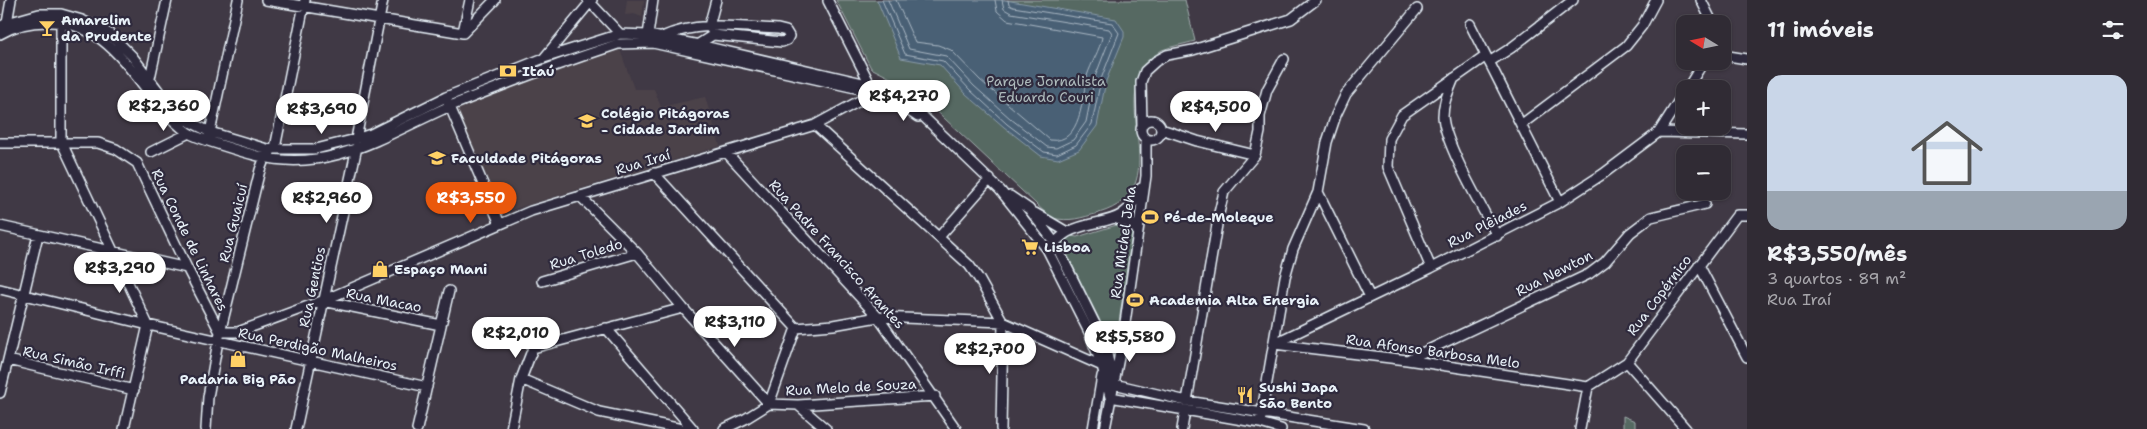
<!DOCTYPE html>
<html lang="pt">
<head>
<meta charset="utf-8">
<style>
	body { margin:0; font-family:"Shantell Sans",sans-serif; background:#3c3740; color:#f1f3f6; height:100vh; display:flex; flex-direction:column; font-size:19px; white-space:nowrap }
	* { box-sizing:border-box; margin:0 }
	p { font-size:16px; color:#a8a7ac }
	.icon { flex:none; width:28px; height:28px; fill:none; stroke:currentColor; stroke-width:2; stroke-linecap:round; stroke-linejoin:round }
	.map { position:relative; flex:1; overflow:hidden }
	.details { display:flex; flex-direction:column; background:#302b34; width:400px }
	.details>* { flex:none }
	.needle { width:32px; rotate:280deg }
	.tools { position:absolute; left:1676px; top:15px; display:grid; gap:10px }
	.tools a { display:grid; place-items:center; width:55px; height:55px; border-radius:10px; background:#302b34; box-shadow:0 1px 4px #0004,0 0 0 1px #4b474f; font-size:25px }
	.price { position:absolute; translate:-50% -42px; padding:0 11px; border-radius:18px; background:#fff; color:#222; font-size:16px; line-height:32px; filter:drop-shadow(0 1px 2px #0008) }
	.price::after { content:''; position:absolute; left:50%; top:30px; width:15px; height:11px; margin-left:-8px; background:inherit; clip-path:polygon(0 0,100% 0,50% 100%) }
	.price.current { background:#ea580c; color:#fff }
	ul { padding:0; list-style:none }
	li { display:grid; align-content:center; gap:10px; height:265px; padding:0 20px }
	li+li { border-top:1px solid #4b474f }
	li span { display:grid; place-items:center; height:155px; border-radius:15px; color:#555 }
	li>.icon { margin-inline-start:auto }
	span .icon { width:90px; height:90px; fill:#fffc; stroke-width:1 }
	li b { font-size:21px }
	h2 { display:flex; justify-content:space-between; align-items:center; height:60px; padding:0 20px; font-size:21px }
	main { display:flex; flex:1; min-height:0 }
	.map>svg:first-child { display:block }
	.built { fill:#4c434a }
	.green { fill:#576962; stroke:#a0adad }
	.water { fill:#4a6175; stroke:#899ba9 }
	.lines { fill:none; stroke-linecap:round; stroke-linejoin:round }
	.shore { stroke:#a9b7c4; stroke-width:1 }
	.minor-casing { stroke:#e8f1f8; stroke-width:12 }
	.minor { stroke:#2f2a3d; stroke-width:9 }
	.labels { text-anchor:middle; stroke-width:4.5; stroke-linejoin:round; paint-order:stroke }
	.poi-label { font-size:14px; font-weight:bold; fill:#e8f1f8; stroke:#2f2a3d; text-anchor:start }
	.park-label { font-size:14px; fill:#aebbbc; stroke:#2f2a3d }
	.street-label { font-size:14px; fill:#e8f1f8; stroke:#2f2a3d }
</style>
</head>
<body>
<main>
<div class="map">
<svg width="1747" height="429" viewBox="0 0 1747 429">
	<rect width="100%" height="100%" fill="#403945"/>
	<filter id="ink" filterUnits="userSpaceOnUse"><feTurbulence type="fractalNoise" baseFrequency=".02" numOctaves="2"/><feDisplacementMap in="SourceGraphic" scale="10" xChannelSelector="R" yChannelSelector="G"/><feConvolveMatrix kernelMatrix="1 2 1 2 8 2 1 2 1" color-interpolation-filters="sRGB"/></filter>
	<g filter="url(#ink)">
		<path class="built" d="M627,0H644L642,17L634,14L625,15Z
			M620,50L634,89H654L661,107L705,97L720,146L504,212L481,165L456,110L458,108L577,63Z"/>
		<path class="green" d="M836,0H1185L1195,41C1185,44 1172,46 1162,50C1158,52 1154,57 1151,60C1106,103 1179,189 1099,213C1080,218 1071,222 1051,218L914,90L871,68Z
			M1120,224C1129,226 1133,229 1134,237L1131,240L1117,336L1110,339C1101,335 1104,331 1101,323L1062,244L1070,236L1077,237Z
			M1623,416L1635,421V429H1623Z"/>
		<path class="water" d="M877,0H1005L1116,19L1124,31V37L1106,81L1097,126L1079,150L1058,159L1041,156L1004,127L966,94L940,65L901,58Z"/>
		<g class="lines">
			<path class="shore" d="M882,0L905,54L943,61L970,90L1007,124L1044,152L1057,154L1076,145L1092,124L1101,79L1119,33L1112,23L1013,7L1009,5L1008,0
				M888,0L909,49L946,56L974,86L1011,119L1047,147L1056,148L1073,140L1086,122L1095,77L1112,33L1109,29L1011,13L1004,9L1002,0
				M896,0L915,42L938,45L951,50L980,80L1050,140C1082,145 1082,96 1087,76C1091,63 1100,50 1102,37L1007,20L997,11L995,0"/>
			<g class="minor-casing">
				<path id="minor" d="M266,0L463,33
					M588,0L620,34
					M1701,0L1713,24
					M828,1L870,84
					M61,21V141L148,325L124,429
					M7,23L11,0
					M1470,24L1560,202
					M0,27L7,23L39,14H61L82,20L110,34L132,56L170,106L184,119L210,132L267,149H316L356,139L371,134L446,97L544,58L620,34L648,35L699,45L884,88L905,99L1000,190L1047,249L1089,332L1102,366L1110,397
					M712,31L709,26L716,0
					M463,32L470,0
					M463,33L495,0
					M0,34C15,25 30,22 47,22C118,20 138,96 187,132C195,138 246,153 258,156C331,174 386,134 448,107C504,84 561,63 618,44L653,43L869,91L895,101L918,117
					M648,35L653,0
					M662,37C699,20 739,27 778,29L786,31L789,36L787,40L782,42L713,35L697,45
					M1722,55L1747,59
					M544,58L592,0
					M1489,62L1511,48L1573,0
					M150,78L167,0
					M1454,78C1449,91 1443,102 1443,116C1444,143 1483,209 1497,236
					M1687,89L1704,61
					M448,102L500,224
					M1141 130a10 10 0 1 1 20 0a10 10 0 1 1-20 0Z
					M1522,124L1626,46L1642,26L1656,0
					M815,125L969,265L979,279L1003,322L1001,429
					M1142,125L1141,82L1145,71L1156,61L1167,55L1193,50L1291,19L1316,0
					M1161,129L1197,141L1255,155
					M1659,132L1747,134
					M209,137L238,0
					M356,139L383,0
					M0,143H98L116,149L137,163L187,268L220,332
					M275,148L305,0
					M151,152L189,133
					M726,152L878,317L956,429
					M654,173L796,328
					M1318,192L1370,297
					M580,196L637,253L683,308L769,404L798,405L935,396
					M1010,196L1029,209L1055,243L1104,342L1113,379
					M1035,213L1067,232
					M1117,219L1132,224L1138,232
					M0,226L187,268
					M939,237L990,179
					M1050,247C1056,242 1062,235 1068,232C1100,216 1125,229 1141,188
					M1699,265L1747,357
					M1431,268L1388,167L1389,139L1402,115L1486,56
					M542,281L637,253
					M0,289L148,325L427,387
					M323,301L441,325
					M606,328L693,429
					M796,328L833,325L878,317L1003,322L1102,366
					M220,332H238L322,301L531,211L815,125L861,100L871,96H879
					M1273,344L1431,268L1560,202L1603,174L1659,132L1685,91
					M1274,344L1407,360L1588,387
					M8,360L134,390
					M1407,360L1589,274L1605,262L1630,233L1651,217L1705,204
					M1627,362L1686,429
					M521,379L599,412L682,429
					M1114,384L1187,401L1364,429
					M1588,387L1627,362L1737,215H1747
					M0,393L38,235
					M1110,397L1260,423L1281,429
					M1187,401L1219,213L1224,192L1255,155L1260,132V116L1267,90L1284,59
					M798,405L826,429
					M1260,423L1285,277L1293,249L1318,192L1327,142L1336,115L1346,94L1417,9
					M206,429L208,397L218,341L260,170L265,157L270,153
					M296,429L357,147
					M417,429L449,291
					M511,429L521,379L533,348L683,308
					M724,429L745,419L769,404L796,328
					M1093,429L1102,376
					M1105,429L1123,337L1146,176V139
					M1182,429L1185,411
					M1580,429L1588,387"/>
			</g>
			<use href="#minor" class="minor"/>
		</g>
	</g>
	<defs>
		<g id="bar-bare" transform="scale(1.35)"><path d="M-6-5H6L.8 .8V4.5H3.5V6h-7V4.5H-.8V.8Z" fill="#ffd166" stroke="#2f2a3d" stroke-width="2.5" paint-order="stroke"/></g>
		<g id="bank-bare" transform="scale(1.35)"><path d="M-6-4H6V4H-6ZM0-2.3a2.3 2.3 0 1 0 0 4.6a2.3 2.3 0 1 0 0-4.6Z" fill="#ffd166" stroke="#2f2a3d" stroke-width="2.5" paint-order="stroke"/></g>
		<g id="school-bare" transform="scale(1.35)"><path d="M0-5L7-2L0 1L-7-2ZM-4 1L0 2.5L4 1V4Q0 6-4 4Z" fill="#ffd166" stroke="#2f2a3d" stroke-width="2.5" paint-order="stroke"/></g>
		<g id="university-bare" transform="scale(1.35)"><path d="M0-5L7-2L0 1L-7-2ZM-4 1L0 2.5L4 1V4Q0 6-4 4Z" fill="#ffd166" stroke="#2f2a3d" stroke-width="2.5" paint-order="stroke"/></g>
		<g id="stadium-bare" transform="scale(1.35)"><path d="M0-5a6.5 5 0 1 0 0 10a6.5 5 0 1 0 0-10ZM-3.5-1.8h7v3.6h-7Z" fill="#ffd166" stroke="#2f2a3d" stroke-width="2.5" paint-order="stroke"/></g>
		<g id="supermarket-bare" transform="scale(1.35)"><path d="M-6-5.5h2.5l.6 2H6L4.5 2H-2.5L-4.4-4H-6ZM-1.5 3.2a1.3 1.3 0 1 0 .1 0ZM3 3.2a1.3 1.3 0 1 0 .1 0Z" fill="#ffd166" stroke="#2f2a3d" stroke-width="2.5" paint-order="stroke"/></g>
		<g id="shop-bare" transform="scale(1.35)"><path d="M-5-2.5h2.3a2.7 3.5 0 0 1 5.4 0H5L5.5 6h-11ZM-1.5-2.5h3a1.5 2.3 0 0 0-3 0Z" fill="#ffd166" stroke="#2f2a3d" stroke-width="2.5" paint-order="stroke"/></g>
		<g id="restaurant-bare" transform="scale(1.35)"><path d="M-5-6h1v4h1v-4h1v4h1v-4h1v5L-1.5 .5V6h-2V.5L-5-1ZM5-6V6H3V1.5H1.5Q1.5-4 5-6Z" fill="#ffd166" stroke="#2f2a3d" stroke-width="2.5" paint-order="stroke"/></g>
	</defs>
	<g fill-rule="evenodd">
		<use href="#bar-bare" x="47" y="28"/>
		<use href="#bank-bare" x="508" y="71"/>
		<use href="#school-bare" x="587" y="121"/>
		<use href="#university-bare" x="437" y="158"/>
		<use href="#stadium-bare" x="1150" y="217"/>
		<use href="#supermarket-bare" x="1030" y="247"/>
		<use href="#shop-bare" x="380" y="269"/>
		<use href="#stadium-bare" x="1135" y="300"/>
		<use href="#shop-bare" x="238" y="359"/>
		<use href="#restaurant-bare" x="1245" y="395"/>
	</g>
	<g class="labels">
		<g class="poi-label">
			<text x="61" y="25">Amarelim<tspan x="61" dy="16">da Prudente</tspan></text>
			<text x="522" y="76">Itaú</text>
			<text x="601" y="118">Colégio Pitágoras<tspan x="601" dy="16">- Cidade Jardim</tspan></text>
			<text x="451" y="163">Faculdade Pitágoras</text>
			<text x="1164" y="222">Pé-de-Moleque</text>
			<text x="1044" y="252">Lisboa</text>
			<text x="394" y="274">Espaço Mani</text>
			<text x="1149" y="305">Academia Alta Energia</text>
			<text x="238" y="384" text-anchor="middle">Padaria Big Pão</text>
			<text x="1259" y="392">Sushi Japa<tspan x="1259" dy="16">São Bento</tspan></text>
		</g>
		<g class="park-label">
			<text x="1046" y="86">Parque Jornalista<tspan x="1046" dy="16">Eduardo Couri</tspan></text>
		</g>
		<g class="street-label">
			<text transform="translate(643 162) rotate(-17)" y="5">Rua Iraí</text>
			<text transform="translate(233 223) rotate(-76)" y="5">Rua Guaicuí</text>
			<text transform="translate(1487 224) rotate(-27)" y="5">Rua Plêiades</text>
			<text transform="translate(190 240) rotate(64)" y="5">Rua Conde de Linhares</text>
			<text transform="translate(1123 242) rotate(-82)" y="5">Rua Michel Jeha</text>
			<text transform="translate(586 254) rotate(-17)" y="5">Rua Toledo</text>
			<text transform="translate(837 254) rotate(48)" y="5">Rua Padre Francisco Arantes</text>
			<text transform="translate(1554 273) rotate(-27)" y="5">Rua Newton</text>
			<text transform="translate(312 287) rotate(-78)" y="5">Rua Gentios</text>
			<text transform="translate(1659 295) rotate(-53)" y="5">Rua Copérnico</text>
			<text transform="translate(384 300) rotate(11)" y="5">Rua Macao</text>
			<text transform="translate(318 349) rotate(12)" y="5">Rua Perdigão Malheiros</text>
			<text transform="translate(1433 351) rotate(8)" y="5">Rua Afonso Barbosa Melo</text>
			<text transform="translate(74 362) rotate(13)" y="5">Rua Simão Irffi</text>
			<text transform="translate(851 387) rotate(-3)" y="5">Rua Melo de Souza</text>
		</g>
	</g>
</svg>
<div class="tools">
<a><svg class="needle" viewBox="-14 -14 28 28"><path d="M0-13l5 13h-10z" fill="#e53935"/><path d="M0 13l5-13h-10z" fill="#a8a7ac"/></svg></a>
<a>+</a>
<a>−</a>
</div>
<b class="price" style="left:904px;top:122px">R$4,270</b>
<b class="price" style="left:164px;top:132px">R$2,360</b>
<b class="price" style="left:1216px;top:133px">R$4,500</b>
<b class="price" style="left:322px;top:135px">R$3,690</b>
<b class="price" style="left:327px;top:224px">R$2,960</b>
<b class="price current" style="left:471px;top:224px">R$3,550</b>
<b class="price" style="left:120px;top:294px">R$3,290</b>
<b class="price" style="left:735px;top:348px">R$3,110</b>
<b class="price" style="left:516px;top:359px">R$2,010</b>
<b class="price" style="left:1130px;top:363px">R$5,580</b>
<b class="price" style="left:990px;top:375px">R$2,700</b>
</div>
<section class="details">
<h2>11 imóveis<svg class="icon" aria-label="filters" viewBox="0 0 24 24"><path d="M4 7h16M4 17h16"/><circle cx="9" cy="7" r="2"/><circle cx="15" cy="17" r="2"/></svg></h2>
<ul>
<li><span style="background:linear-gradient(#c9d6e8 75%,#9aa5b1 0)"><svg class="icon" aria-label="home" viewBox="0 0 24 24"><path d="M3 11l9-7 9 7M6 9v11h12V9"/></svg></span><div><b>R$3,550/mês</b><p>3 quartos · 89 m²</p><p>Rua Iraí</p></div></li>
</ul>
</section>
</main>
</body>
</html>
